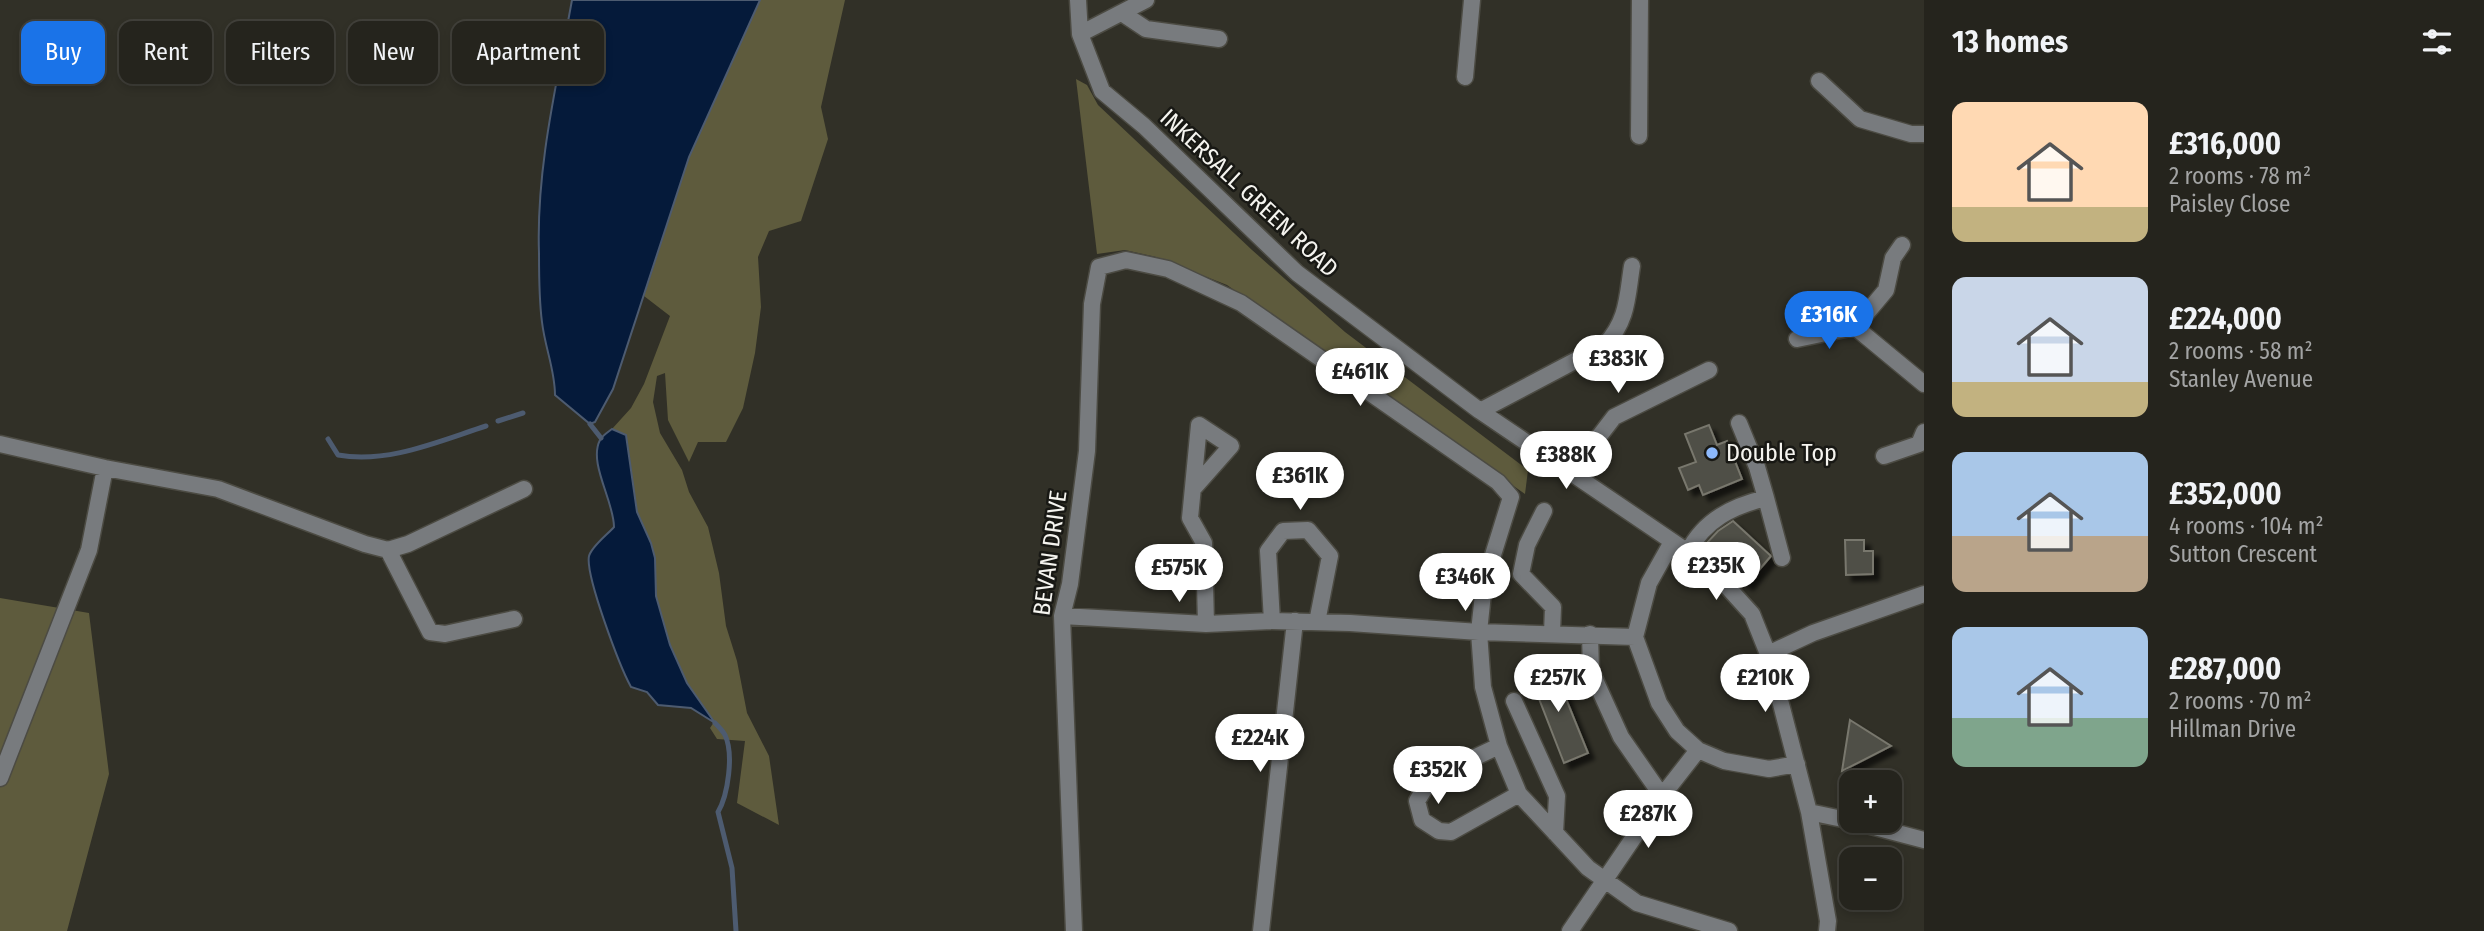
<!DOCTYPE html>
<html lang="en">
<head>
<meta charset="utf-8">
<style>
	body { margin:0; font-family:"Fira Sans Condensed",sans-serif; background:#2d2c26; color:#f1f3f6; height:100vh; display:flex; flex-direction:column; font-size:26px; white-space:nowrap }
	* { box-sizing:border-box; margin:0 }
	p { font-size:23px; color:#a3a4a4 }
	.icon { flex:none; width:38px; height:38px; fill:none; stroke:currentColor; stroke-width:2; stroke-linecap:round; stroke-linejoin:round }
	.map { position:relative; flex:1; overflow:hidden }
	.drawer { display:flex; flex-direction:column; background:#25241d; width:560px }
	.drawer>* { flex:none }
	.top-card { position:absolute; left:21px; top:21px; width:665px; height:63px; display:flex; gap:14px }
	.fabs { position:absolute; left:1839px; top:770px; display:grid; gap:14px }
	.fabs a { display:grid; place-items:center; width:63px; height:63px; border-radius:14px; background:#25241d; box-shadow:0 4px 10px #0003,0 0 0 2px #42413b; font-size:35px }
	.price { position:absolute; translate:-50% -60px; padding:0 16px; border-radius:24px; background:#fff; color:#222; font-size:23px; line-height:46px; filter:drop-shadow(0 2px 4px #0008) }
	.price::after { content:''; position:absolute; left:50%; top:42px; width:21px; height:16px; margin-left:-10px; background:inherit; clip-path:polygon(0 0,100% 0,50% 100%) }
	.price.on { background:#1a73e8; color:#fff }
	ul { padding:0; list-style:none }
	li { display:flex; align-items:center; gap:21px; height:175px; padding:0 28px }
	li span { display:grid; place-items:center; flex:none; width:196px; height:140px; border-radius:14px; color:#555 }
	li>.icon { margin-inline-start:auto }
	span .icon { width:84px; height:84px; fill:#fffc; stroke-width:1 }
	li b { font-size:30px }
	h2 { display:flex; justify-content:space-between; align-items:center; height:84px; padding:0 28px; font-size:30px }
	.chip { padding:0 24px; border-radius:14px; background:#25241d; box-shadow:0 4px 10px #0003,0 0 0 2px #42413b; font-size:24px; line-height:63px }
	.chip.on { background:#1a73e8; color:#fff }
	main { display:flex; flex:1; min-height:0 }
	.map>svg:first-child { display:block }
	.green { fill:#5e5b3d }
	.water { fill:#051a3a; stroke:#4d5b70; stroke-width:2 }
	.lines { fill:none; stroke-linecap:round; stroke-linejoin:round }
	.stream { stroke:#4d5b70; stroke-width:5 }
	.building { fill:#504f46; stroke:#78776d; stroke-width:2; filter:url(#shadow) }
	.minor-casing { stroke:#4c4b43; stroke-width:19 }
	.minor { stroke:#787b7e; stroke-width:16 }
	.poi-dot { fill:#8db9fc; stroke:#181814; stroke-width:2.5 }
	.labels { text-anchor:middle; stroke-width:5; stroke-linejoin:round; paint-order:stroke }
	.street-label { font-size:24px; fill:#f5f4ef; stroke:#181814 }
	.poi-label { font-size:24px; fill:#f5f4ef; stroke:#181814; text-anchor:start }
</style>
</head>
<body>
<main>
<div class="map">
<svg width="1924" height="931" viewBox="0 0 1924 931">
	<defs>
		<filter id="shadow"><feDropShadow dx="6" dy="6" stdDeviation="2" flood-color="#0009"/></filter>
	</defs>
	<rect width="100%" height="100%" fill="#313027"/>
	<path class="green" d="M760,0H845L821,107L828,139L801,221L769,231L758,257L761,307L755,353L743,408L726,442H698L689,462L668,420L665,373L657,376L653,402L660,433L682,470L689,492L708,527L719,573L726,626L737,661L747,713L769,756L779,825L737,803L745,741L717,739L710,728L714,722L687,683L670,645L656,596L645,531L637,512L626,435L612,429L631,408L644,384L670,316L644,296L689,157Z
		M1076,79L1087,85L1098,105L1252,250L1345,332L1528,470L1525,494L1227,285L1156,257L1125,250L1097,254Z
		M0,598L89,613L109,774L67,931H0Z"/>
	<path class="water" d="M572,0H760L689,157L613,389L595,422L590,424L555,395C555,370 545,348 542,322C539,300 539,276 539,253C536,168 557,83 572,0Z
		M612,429L626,435L637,512L651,543L655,558L656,596L670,645L687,683L715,723L691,708L658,705L647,692L631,687C620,667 585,575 589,556C592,546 607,535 614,527C614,501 588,463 600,440C602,436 608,432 612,429Z"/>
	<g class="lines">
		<path class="stream" d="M498,421L523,413
			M590,424L601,438
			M328,439L338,455C388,464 439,441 486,426
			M715,723C718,726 723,731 725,735C734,754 728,795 718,812L732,868L736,931"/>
	</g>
	<path class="building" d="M1709,425L1717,445L1727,441L1742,479L1703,495L1699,485L1688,490L1679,468L1696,462L1685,434Z
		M1733,521L1771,556L1747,584L1703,547L1718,531Z
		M1845,540H1864V551H1873V574L1846,575Z
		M1552,664L1588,753L1564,763L1529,673Z
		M1850,720L1891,746L1842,771Z"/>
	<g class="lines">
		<g class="minor-casing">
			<path id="minor" d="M1078,0L1080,34L1102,91L1144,126L1297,273L1480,411L1688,552L1713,571L1752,614L1768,654L1809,812L1828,921L1827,931
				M1122,13L1146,29L1219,39
				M1080,34L1146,0
				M1465,77L1472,0
				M1819,81L1860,119L1911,134H1924
				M1639,136L1640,0
				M1902,245L1893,258L1886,290L1855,327L1924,384
				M1797,339L1855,327
				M1480,411L1605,345C1628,320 1627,297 1632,266
				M1739,423L1757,467L1766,498
				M0,444L105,468L218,489L365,544L388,550L408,544L524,489
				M1884,456L1919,444L1924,432
				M1571,473L1614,417L1709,370
				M1193,489L1231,446L1199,425L1190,518L1204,543L1206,624
				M1544,511L1527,545L1521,574L1553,607L1552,633
				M1672,542L1649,583L1635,637L1659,703L1677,731L1698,750L1724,761L1769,769L1797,764
				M388,550L430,632L445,634L514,619
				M1688,552C1704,520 1733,506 1766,498L1782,558
				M1062,616L1206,624L1272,621L1350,623L1479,632L1635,637
				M1272,621L1268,551L1283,531L1308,530L1330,556L1317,622
				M1590,634L1591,671L1621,737L1662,796
				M1768,654L1813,633L1924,594
				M1514,701L1557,796L1555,833
				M1499,746L1431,778L1417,801L1422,820L1439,831L1451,832L1519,794
				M0,778L89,550L105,468
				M1809,812L1852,821
				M1852,821L1924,840
				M1074,931L1062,616L1070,584L1087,451L1092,304L1099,267L1126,260L1168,269L1241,303L1498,482L1511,497L1484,584L1479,632L1483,687L1499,746L1519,794L1588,868L1637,903L1729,931
				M1261,931L1295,621
				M1570,931L1662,796L1698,750"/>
		</g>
		<use href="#minor" class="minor"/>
	</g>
	<circle class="poi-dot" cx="1712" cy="453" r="7"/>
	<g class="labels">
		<g class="street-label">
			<text transform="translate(1249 193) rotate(43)" y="8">INKERSALL GREEN ROAD</text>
			<text transform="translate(1050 553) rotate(-82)" y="8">BEVAN DRIVE</text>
		</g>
		<g class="poi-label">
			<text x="1726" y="461">Double Top</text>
		</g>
	</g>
</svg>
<div class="fabs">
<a>+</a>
<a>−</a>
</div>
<b class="price on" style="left:1829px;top:351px">£316K</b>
<b class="price" style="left:1618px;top:395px">£383K</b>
<b class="price" style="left:1360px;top:408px">£461K</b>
<b class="price" style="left:1566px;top:491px">£388K</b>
<b class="price" style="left:1300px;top:512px">£361K</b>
<b class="price" style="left:1716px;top:602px">£235K</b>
<b class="price" style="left:1179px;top:604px">£575K</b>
<b class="price" style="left:1465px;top:613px">£346K</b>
<b class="price" style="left:1558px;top:714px">£257K</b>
<b class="price" style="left:1765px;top:714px">£210K</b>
<b class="price" style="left:1260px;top:774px">£224K</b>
<b class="price" style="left:1438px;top:806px">£352K</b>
<b class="price" style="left:1648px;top:850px">£287K</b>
<div class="top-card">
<a class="chip on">Buy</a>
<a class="chip">Rent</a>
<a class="chip">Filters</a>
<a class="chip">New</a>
<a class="chip">Apartment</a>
</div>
</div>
<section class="drawer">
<h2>13 homes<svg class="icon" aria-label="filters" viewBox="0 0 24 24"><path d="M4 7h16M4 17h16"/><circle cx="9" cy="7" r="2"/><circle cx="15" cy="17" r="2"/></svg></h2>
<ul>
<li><span style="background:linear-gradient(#ffd9b3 75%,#c2b280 0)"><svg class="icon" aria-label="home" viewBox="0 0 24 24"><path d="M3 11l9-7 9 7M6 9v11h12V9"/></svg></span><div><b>£316,000</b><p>2 rooms · 78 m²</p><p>Paisley Close</p></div></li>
<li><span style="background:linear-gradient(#c9d6e8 75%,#c2b280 0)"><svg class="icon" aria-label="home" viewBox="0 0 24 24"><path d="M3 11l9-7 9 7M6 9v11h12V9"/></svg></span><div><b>£224,000</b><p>2 rooms · 58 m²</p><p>Stanley Avenue</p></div></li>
<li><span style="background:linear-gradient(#a9c7e8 60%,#b9a48a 0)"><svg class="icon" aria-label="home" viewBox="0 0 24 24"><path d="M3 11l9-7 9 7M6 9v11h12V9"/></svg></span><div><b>£352,000</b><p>4 rooms · 104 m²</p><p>Sutton Crescent</p></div></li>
<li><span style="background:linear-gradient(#a9c7e8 65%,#7fa58c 0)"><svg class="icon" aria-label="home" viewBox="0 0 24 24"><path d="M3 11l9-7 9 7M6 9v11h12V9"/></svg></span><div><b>£287,000</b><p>2 rooms · 70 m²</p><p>Hillman Drive</p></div></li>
</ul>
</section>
</main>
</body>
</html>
